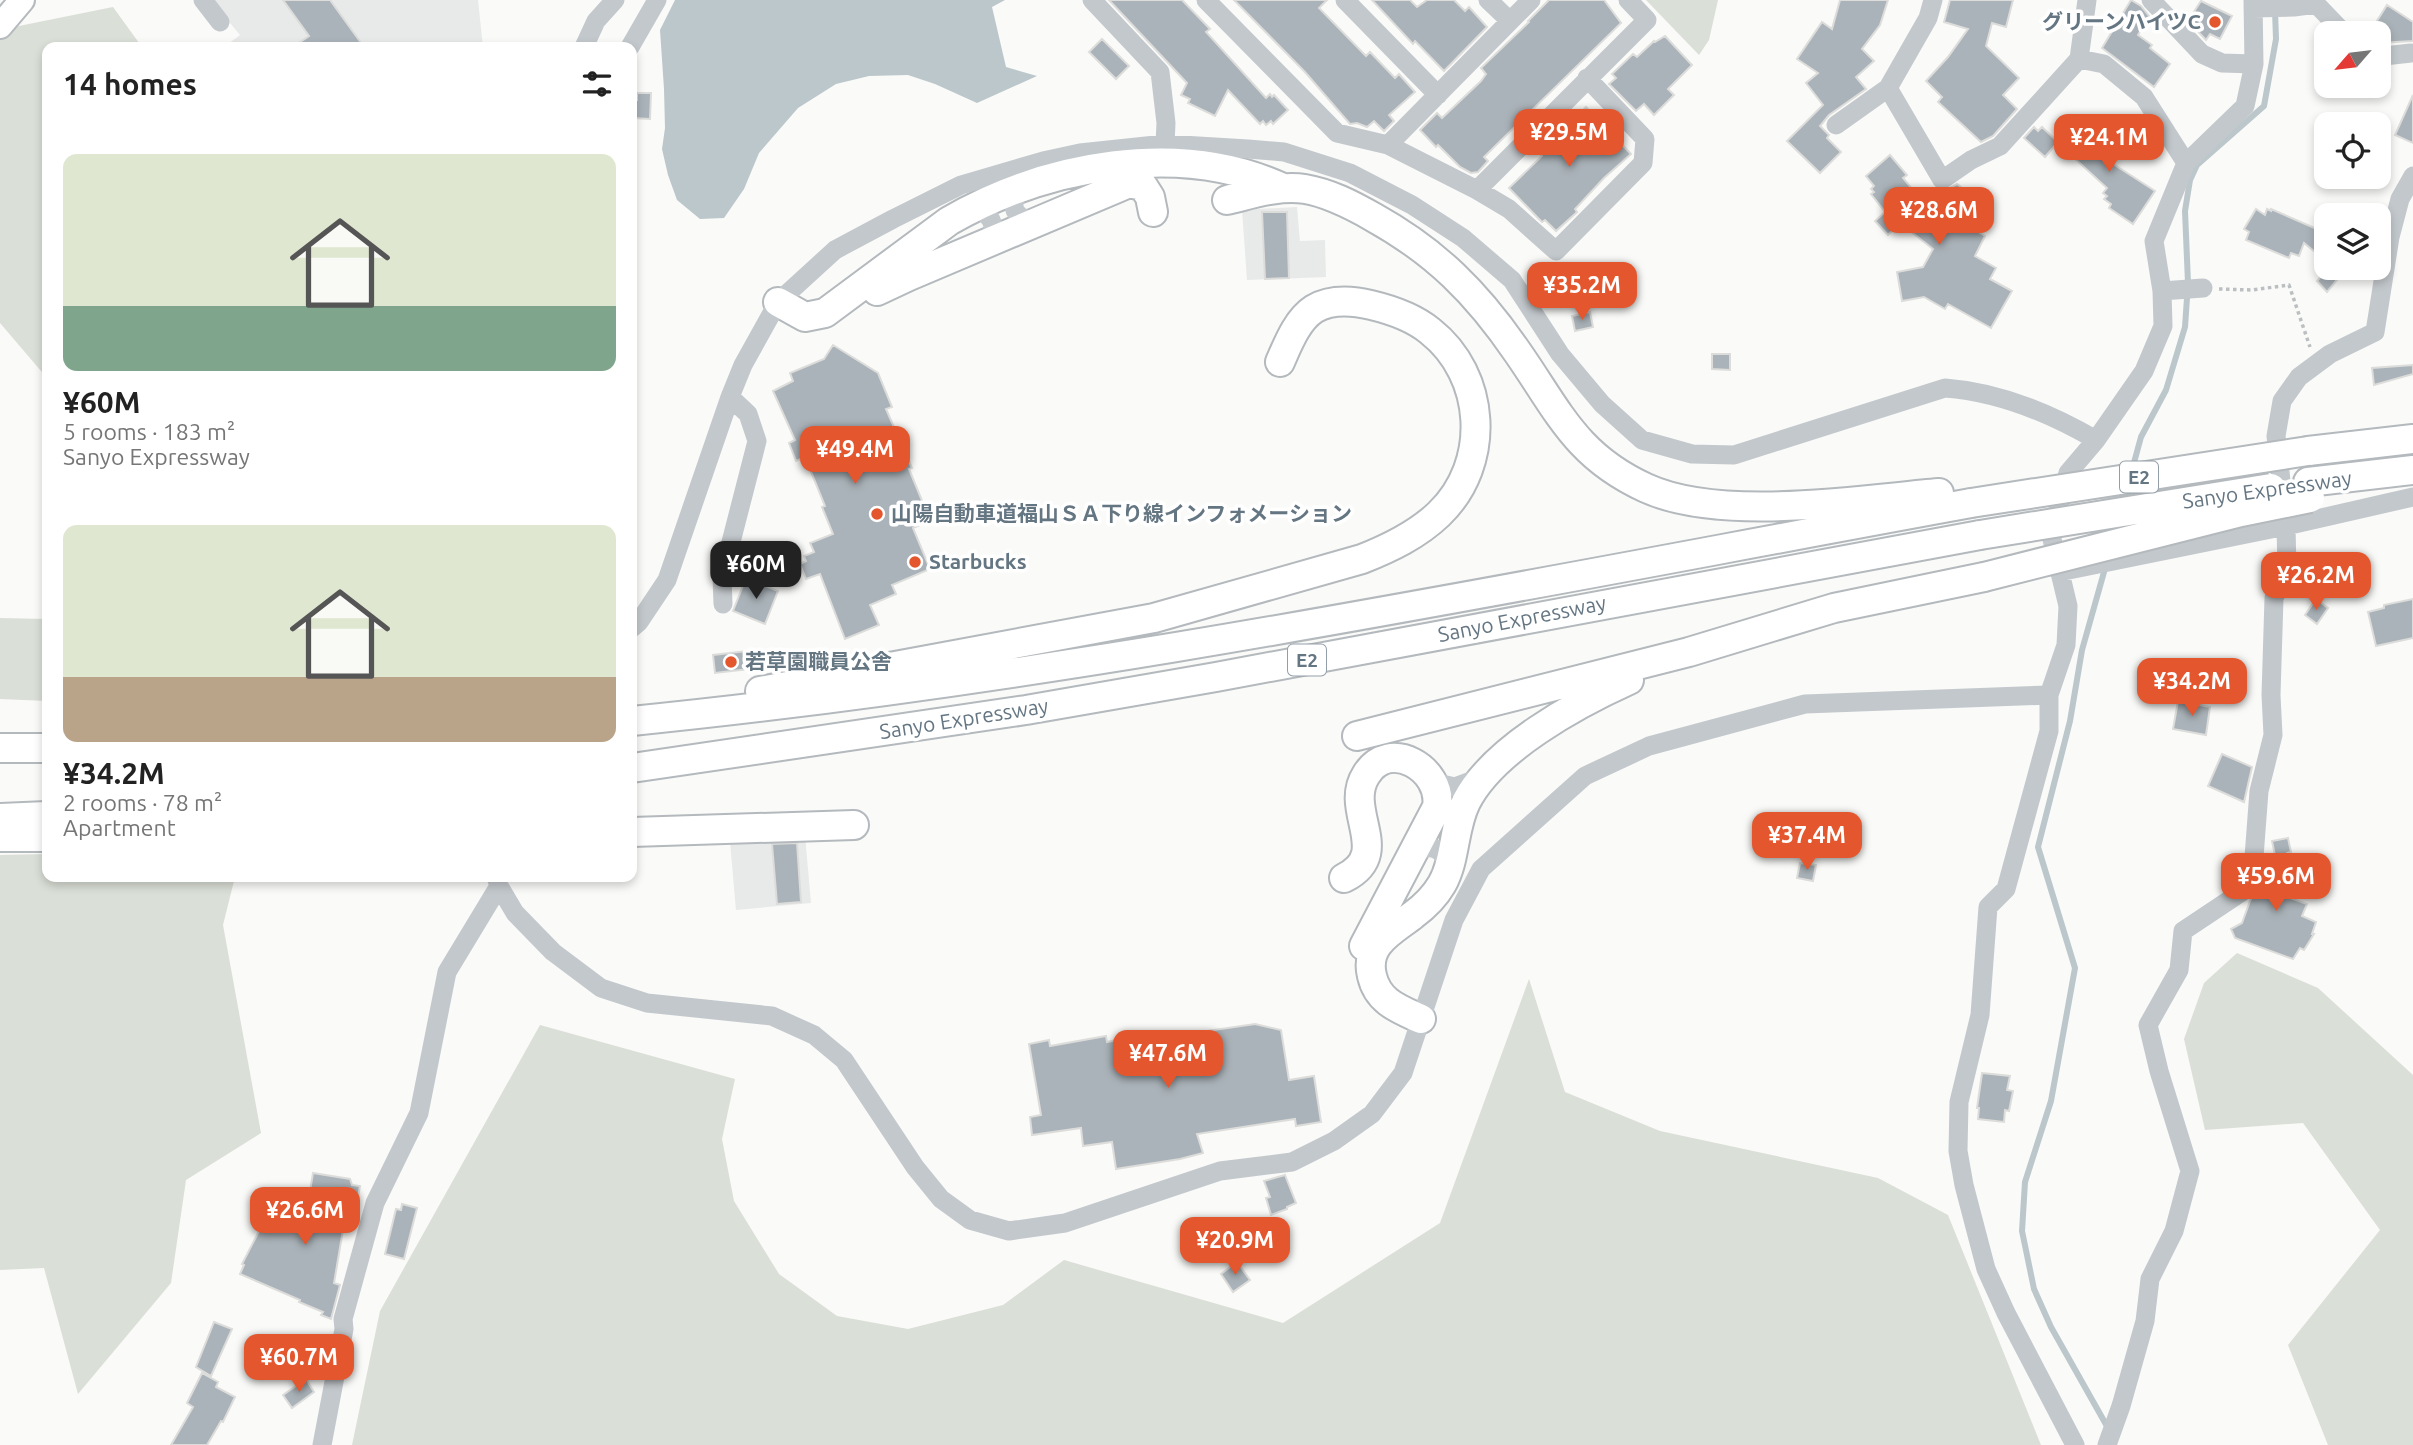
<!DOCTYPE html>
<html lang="en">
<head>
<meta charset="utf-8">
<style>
	body { margin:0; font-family:Ubuntu,"Noto Sans JP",sans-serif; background:#f6f6f6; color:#222; height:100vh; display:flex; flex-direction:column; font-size:26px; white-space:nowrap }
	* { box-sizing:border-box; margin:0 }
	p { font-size:23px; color:#767676 }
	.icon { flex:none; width:38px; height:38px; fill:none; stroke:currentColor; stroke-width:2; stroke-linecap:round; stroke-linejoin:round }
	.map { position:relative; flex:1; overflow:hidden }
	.sheet { position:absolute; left:42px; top:42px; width:595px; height:840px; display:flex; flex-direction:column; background:#fff; border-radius:14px; box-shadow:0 4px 10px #0003 }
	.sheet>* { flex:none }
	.needle { width:46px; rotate:242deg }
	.fabs { position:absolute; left:2314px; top:21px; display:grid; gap:14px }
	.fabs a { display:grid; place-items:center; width:77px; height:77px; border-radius:14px; background:#fff; box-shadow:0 4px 10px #0003; font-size:35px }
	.price { position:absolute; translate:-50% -60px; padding:0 16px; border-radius:14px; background:#e4572e; color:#fff; font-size:23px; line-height:46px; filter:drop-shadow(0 2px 4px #0008) }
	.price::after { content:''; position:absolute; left:50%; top:42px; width:21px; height:16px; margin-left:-10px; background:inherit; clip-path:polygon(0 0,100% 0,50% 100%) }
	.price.active { background:#222; color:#fff }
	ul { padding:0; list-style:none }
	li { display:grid; align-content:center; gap:14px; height:371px; padding:0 21px }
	li span { display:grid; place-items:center; height:217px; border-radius:14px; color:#555 }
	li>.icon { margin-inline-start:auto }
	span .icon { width:126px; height:126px; fill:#fffc; stroke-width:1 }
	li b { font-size:30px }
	h2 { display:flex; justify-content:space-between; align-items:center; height:84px; padding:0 21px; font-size:30px }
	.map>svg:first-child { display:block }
	.built { fill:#e8e9e9 }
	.green { fill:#dadfd7 }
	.water { fill:#bbc7cb }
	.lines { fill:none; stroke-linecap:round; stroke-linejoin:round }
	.stream { stroke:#bbc7cb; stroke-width:6 }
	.building { fill:#aab3b9; stroke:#dcdcda; stroke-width:2 }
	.major-casing { stroke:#b5babe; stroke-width:28 }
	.highway-casing { stroke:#b4b9bd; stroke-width:32 }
	.path { stroke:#bbbfc2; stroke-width:3.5; stroke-dasharray:3.5 3.5; stroke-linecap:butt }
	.minor { stroke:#c3c8cc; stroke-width:19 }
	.major { stroke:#fff; stroke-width:24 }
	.highway { stroke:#fff; stroke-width:28 }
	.highway-bridge-casing { stroke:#b4b9bd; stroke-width:32; stroke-linecap:butt }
	.highway-bridge { stroke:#fff; stroke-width:28 }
	.poi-dot { fill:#e4572e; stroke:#fff; stroke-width:2.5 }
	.labels { text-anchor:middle; stroke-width:7; stroke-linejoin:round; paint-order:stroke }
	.shield { fill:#fff; stroke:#939fa8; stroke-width:2 }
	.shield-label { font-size:19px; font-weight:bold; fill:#657683 }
	.poi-label { font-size:21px; font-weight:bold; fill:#657683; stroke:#fff; text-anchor:start }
	.street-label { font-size:21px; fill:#657683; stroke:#fff }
</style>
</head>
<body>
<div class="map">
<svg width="2413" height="1445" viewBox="0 0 2413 1445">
	<rect width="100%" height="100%" fill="#fafaf8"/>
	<path class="built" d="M211,0H478L483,47H224L240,35Z
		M1297,207L1300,241L1325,240L1326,277L1247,280L1242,210Z
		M805,835L811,903L736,910L730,841Z"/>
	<path class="green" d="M1646,0H1718L1709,40L1699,55Z
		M113,7L142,47H47V378L0,323V40L9,28Z
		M0,618L47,619V701L0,699Z
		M47,854V877H235L223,925L261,1133L186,1180L171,1283L78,1394L44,1268L0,1270V855Z
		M2237,953L2318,988L2413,1075V1445H2328L2288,1345L2380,1230L2303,1123L2205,1130L2184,1039L2204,983Z
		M1529,979L1565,1092L1660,1131L1878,1178L1948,1215L2041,1445H352L380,1311L540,1025L735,1079L722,1139L734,1201L779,1274L837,1316L908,1329L1003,1305L1064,1260L1283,1323L1440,1223Z"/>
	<path class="water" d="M675,0H1005L992,7L1006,67L1037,76L977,103L935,84L908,75L869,76L836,84L798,108L759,153L744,189L724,218L700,219L677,200L668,175L662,149L665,128L664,89L660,30Z"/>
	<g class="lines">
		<path class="stream" d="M2132,470L2141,437L2166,390L2185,327L2188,283L2185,211L2190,180L2197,165L2264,106L2276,39L2275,11
			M2106,565L2082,650L2070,721L2038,847L2075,968L2051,1101L2025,1182L2022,1231L2034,1289L2051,1327L2108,1428"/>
	</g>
	<path class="building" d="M283,0H330L364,47H293L309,36Z
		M1109,0H1182L1210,29L1206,32L1266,98L1270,94L1272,97L1274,95L1288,110L1273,124L1271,121L1266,125L1263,121L1260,124L1228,90L1215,116L1188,103L1190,99L1181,95L1187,83Z
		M1234,0H1327L1319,8L1366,56L1370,52L1395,78L1399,74L1415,92L1389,115L1394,121L1384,131L1374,121L1367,127L1357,123L1350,124L1305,72Z
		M1372,0H1410L1417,7L1427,0H1454L1465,11L1469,7L1487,27L1444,71L1415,41L1413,44Z
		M1549,0H1604L1621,23L1484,157L1488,161L1478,172L1471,173L1460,167L1438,145L1436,147L1420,130L1437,113L1442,118L1481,81L1486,74L1481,68L1529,22L1528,21Z
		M1840,0H1888L1880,25L1862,49L1874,61L1856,77L1866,89L1829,115L1820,126L1829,135L1827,138L1841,152L1820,173L1787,141L1823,105L1806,83L1818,73L1797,59L1822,22L1832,29Z
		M1950,0H2013L2006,27L1992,23L1986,46L2019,78L2003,95L2017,109L1993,136L1981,142L1938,102L1942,97L1926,81L1948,57L1968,29L1944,22Z
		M2131,0L2141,6L2149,16L2138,35L2152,45L2150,48L2170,64L2154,87L2102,48Z
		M2201,1L2232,16L2220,39L2210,34L2206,40L2188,21Z
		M2387,5L2413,22V41L2378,43V33L2370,32Z
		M1665,36L1692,65L1668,89L1674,95L1654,115L1644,104L1636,111L1609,84L1616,78L1612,74L1633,54L1637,57L1654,41L1655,42Z
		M1102,39L1129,66L1116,79L1089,52Z
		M637,93H651L650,119L632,118V100H637Z
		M2413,95V143L2395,135Z
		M1586,107L1631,154L1604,178L1575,209L1577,212L1556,231L1545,220L1542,222L1538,218L1509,188L1542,156L1538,151L1580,110L1581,112Z
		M2089,124L2113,147L2104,158L2155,191L2133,224L2109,208L2111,204L2104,199L2107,196L2103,193L2107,188L2061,146L2076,129L2081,133Z
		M2034,127L2038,131L2042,127L2058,142L2045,157L2024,138Z
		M1890,155L1907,175L1903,178L1926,206L1928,204L1932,207L1942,192L1957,184L1972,196L1956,218L1985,236L1975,256L1996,268L1990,279L2012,291L1991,328L1948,304L1945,309L1924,297L1902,301L1897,272L1923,267L1933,249L1900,223L1888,235L1875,221L1885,212L1871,194L1874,192L1871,189L1874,186L1866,176Z
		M2256,209L2265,215L2267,209L2271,211V209L2326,233V261L2304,243L2299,256L2291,253L2289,258L2246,240L2249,232L2244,229Z
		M1262,212H1287L1289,278L1265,279Z
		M2328,268H2333L2341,275L2327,292L2317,281Z
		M1590,312L1593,327L1575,331L1572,316Z
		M833,345L878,373L892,407L886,409L912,468L909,469L923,503L925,502L932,520L913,528L930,569L892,585L896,594L870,605L879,625L845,639L820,574L806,579L800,564L806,561L804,556L814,552L810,543L833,534L822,507L825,506L805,457L796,461L789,443L795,440L773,391L793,381L790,373L824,359Z
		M1712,354H1730V370L1712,369Z
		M2413,365V374L2374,385L2372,368Z
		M746,578L778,591L765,624L733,611Z
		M2316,599L2328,608L2317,624L2305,615Z
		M2413,599V638L2376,646L2368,612L2384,608V605Z
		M747,651L749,669L715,673L713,655Z
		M2178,701L2210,707L2206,735L2173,729Z
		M2222,754L2252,767L2244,802L2208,786Z
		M2288,838L2291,852L2287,853L2278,876L2296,884L2290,898L2307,904L2302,916L2316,922L2312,934H2314L2304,950L2300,948L2293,959L2235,938L2231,929L2242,923L2250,901L2264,875L2266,866L2278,870L2272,841Z
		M797,843L801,902L777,904L772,844Z
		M1800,863L1816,865L1813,881L1797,878Z
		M1255,1024L1281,1030L1289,1080L1314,1076L1321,1122L1296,1126L1295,1119L1197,1134L1203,1153L1180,1159L1122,1168L1116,1169L1112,1142L1083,1146L1081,1128L1032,1135L1030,1117L1041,1115L1029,1044L1049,1040L1050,1046L1106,1036L1107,1042L1117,1040L1118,1044Z
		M1982,1073L2010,1076L2007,1090L2013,1091L2009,1111L2005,1110L2004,1122L1978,1119L1979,1108H1977Z
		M313,1173L350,1179L352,1185L360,1186L355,1214H353L351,1225L344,1224L334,1283L340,1285L331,1319L321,1315L323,1312L299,1302L300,1300L240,1274L244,1265L242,1264L272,1206L316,1230L323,1193L310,1191Z
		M1285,1175L1296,1203L1287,1207V1209L1271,1215L1266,1198L1270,1197L1264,1181Z
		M402,1204L417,1208L404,1259L385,1254L396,1209L401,1210Z
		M1237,1262L1250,1280L1233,1292L1221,1274Z
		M214,1322L232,1329L211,1376L196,1367Z
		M202,1373L218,1382L216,1387L235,1397L223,1422L221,1421L207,1445H171L193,1407L187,1403Z
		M306,1379L314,1392L292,1408L283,1395Z"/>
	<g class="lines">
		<g class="major-casing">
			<path id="major" d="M0,26L22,0"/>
		</g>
		<g class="highway-casing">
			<path id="highway" d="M1227,200C1252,194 1279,185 1305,189C1329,193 1352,205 1373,217C1436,252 1477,293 1518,353C1559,412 1576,456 1646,488C1720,522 1858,500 1939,493
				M877,291L909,276L1129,183L1143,186L1150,197L1153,212
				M778,302L805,317L825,313L949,221C1046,165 1179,140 1283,188
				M2308,451L2413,439
				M2308,482L2413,470
				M760,691L1154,618L1362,559C1390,548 1417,535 1439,514C1492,463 1486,375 1430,331C1413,317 1392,310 1371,305C1354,301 1331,299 1314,309C1297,320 1288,344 1280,362
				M632,721C1082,676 1526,584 1971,503
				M1357,736L1689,652L1834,608L1984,577
				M0,748H47
				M632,768L1026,710L1216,677L1980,535
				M0,818L47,816
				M632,832L854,825
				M0,837H47
				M1344,878C1394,853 1343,811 1366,775C1389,737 1443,769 1437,807L1364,946
				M1421,1019C1399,1009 1378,1002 1372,976C1364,944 1393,931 1413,915C1424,907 1435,896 1442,884C1456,859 1453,828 1466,802C1493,749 1576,704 1629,680"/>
		</g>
		<path class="path" d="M2219,289L2252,290L2289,285L2310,347"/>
		<path class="minor" d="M203,0L220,22
			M1092,0L1160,72L1166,123L1165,144
			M1206,0L1337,133L1388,145L1531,0
			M1345,0L1438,95
			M1488,0L1510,21
			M1933,0L1928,18L1888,88L1942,180L1971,160L2000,146L2079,59
			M2087,0L2079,59L2104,64L2144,97L2186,163
			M2151,0L2202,54L2222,63L2254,64
			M2253,8L2294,7L2316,4L2344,33
			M584,47L596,21L615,0
			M630,47L657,0
			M2378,55L2384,56L2411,53
			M1836,125L1888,88
			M1388,145L1477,190L1647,20L1628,0
			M1021,187C1008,207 1013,218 1037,222
			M1477,190L1509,209L1556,251L1643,163L1645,139L1587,78
			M971,208C991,212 999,225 988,243
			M2162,291L2203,288
			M2059,572L2286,526L2413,497
			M723,604L722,577L757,441L748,414L730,397
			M632,628L639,622L667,580L730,397L743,365L778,302L835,250L893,219L961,185L1043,161L1080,153L1165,144L1248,149L1284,152L1350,173L1412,205L1463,238L1512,280L1560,354L1602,404L1642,440L1692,454L1734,455L1945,388C1998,392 2050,413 2096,440
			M1433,782L1455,787L1482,777
			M1413,854C1431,842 1444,848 1448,869
			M496,877L499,886L515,913L553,952L601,988L647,1003L772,1016L814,1035L844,1060L915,1167L941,1199L970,1220L1009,1231L1065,1223L1220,1171L1292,1162L1334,1141L1372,1114L1403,1073L1454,920L1481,869L1585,776L1649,746L1805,704L2049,695
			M322,1445L344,1329L343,1319L375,1203L419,1113L447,972L499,886
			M2075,1445L2006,1313L1986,1269L1964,1185L1958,1151L1959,1102L1980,1015L1988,907L2006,889L2049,731V695L2066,645L2068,606L2051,535L2068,473L2096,440L2144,371L2163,326L2162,291L2154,241L2186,163L2245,106L2254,64L2253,0
			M2107,1445L2121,1406L2145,1321L2150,1279L2174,1231L2190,1171L2159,1071L2148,1025L2179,970L2183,931L2243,891L2253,870L2259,791L2273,735L2271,695L2274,598L2287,570L2286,526L2276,436L2282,401L2299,377L2330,354L2375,332L2390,237L2400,199L2413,176"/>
		<use href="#major" class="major"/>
		<use href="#highway" class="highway"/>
		<g class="highway-bridge-casing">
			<path id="highway-bridge" d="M1971,503L2308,451
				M1980,535L2271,488
				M1984,577L2241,512L2310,498"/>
		</g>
		<use href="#highway-bridge" class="highway-bridge"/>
	</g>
	<g class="poi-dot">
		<circle cx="2215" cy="22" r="7"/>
		<circle cx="877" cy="514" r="7"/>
		<circle cx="915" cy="562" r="7"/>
		<circle cx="731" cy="662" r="7"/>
	</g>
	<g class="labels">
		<g class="shield">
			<rect x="2120" y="461.5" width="38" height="31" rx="5"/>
			<rect x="1288" y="644.5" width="38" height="31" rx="5"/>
		</g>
		<g class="shield-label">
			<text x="2139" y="484">E2</text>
			<text x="1307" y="667">E2</text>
		</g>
		<g class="poi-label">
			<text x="2201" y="29" text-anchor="end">グリーンハイツC</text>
			<text x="891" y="521">山陽自動車道福山ＳＡ下り線インフォメーション</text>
			<text x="929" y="569">Starbucks</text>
			<text x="745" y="669">若草園職員公舎</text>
		</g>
		<g class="street-label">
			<text transform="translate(2267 490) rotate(-8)" y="7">Sanyo Expressway</text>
			<text transform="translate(1522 619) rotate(-11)" y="7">Sanyo Expressway</text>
			<text transform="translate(964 719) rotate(-9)" y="7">Sanyo Expressway</text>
		</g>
	</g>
</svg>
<div class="fabs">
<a><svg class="needle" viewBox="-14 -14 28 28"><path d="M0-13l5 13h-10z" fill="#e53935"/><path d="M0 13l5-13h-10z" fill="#767676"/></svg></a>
<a><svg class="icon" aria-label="locate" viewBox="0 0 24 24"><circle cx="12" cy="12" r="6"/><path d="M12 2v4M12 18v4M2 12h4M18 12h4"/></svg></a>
<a><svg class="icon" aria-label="layers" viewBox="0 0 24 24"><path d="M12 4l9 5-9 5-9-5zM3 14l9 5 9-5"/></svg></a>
</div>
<b class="price" style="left:1569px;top:169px">¥29.5M</b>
<b class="price" style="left:2109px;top:174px">¥24.1M</b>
<b class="price" style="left:1939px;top:247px">¥28.6M</b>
<b class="price" style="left:1582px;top:322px">¥35.2M</b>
<b class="price" style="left:855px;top:486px">¥49.4M</b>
<b class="price active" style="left:756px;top:601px">¥60M</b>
<b class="price" style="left:2316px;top:612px">¥26.2M</b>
<b class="price" style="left:2192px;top:718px">¥34.2M</b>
<b class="price" style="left:1807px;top:872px">¥37.4M</b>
<b class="price" style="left:2276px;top:913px">¥59.6M</b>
<b class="price" style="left:1168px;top:1090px">¥47.6M</b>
<b class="price" style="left:305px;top:1247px">¥26.6M</b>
<b class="price" style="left:1235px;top:1277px">¥20.9M</b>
<b class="price" style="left:299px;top:1394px">¥60.7M</b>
<section class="sheet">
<h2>14 homes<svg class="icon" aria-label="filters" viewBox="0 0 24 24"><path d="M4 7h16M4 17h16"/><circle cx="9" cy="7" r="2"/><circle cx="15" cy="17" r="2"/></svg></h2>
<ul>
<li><span style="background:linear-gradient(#dfe7d0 70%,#7fa58c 0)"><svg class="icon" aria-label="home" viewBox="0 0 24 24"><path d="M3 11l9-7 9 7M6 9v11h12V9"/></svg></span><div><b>¥60M</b><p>5 rooms · 183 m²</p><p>Sanyo Expressway</p></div></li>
<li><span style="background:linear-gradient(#dfe7d0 70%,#b9a48a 0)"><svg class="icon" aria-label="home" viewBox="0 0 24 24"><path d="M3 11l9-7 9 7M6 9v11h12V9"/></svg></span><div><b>¥34.2M</b><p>2 rooms · 78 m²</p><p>Apartment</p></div></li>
</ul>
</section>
</div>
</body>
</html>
